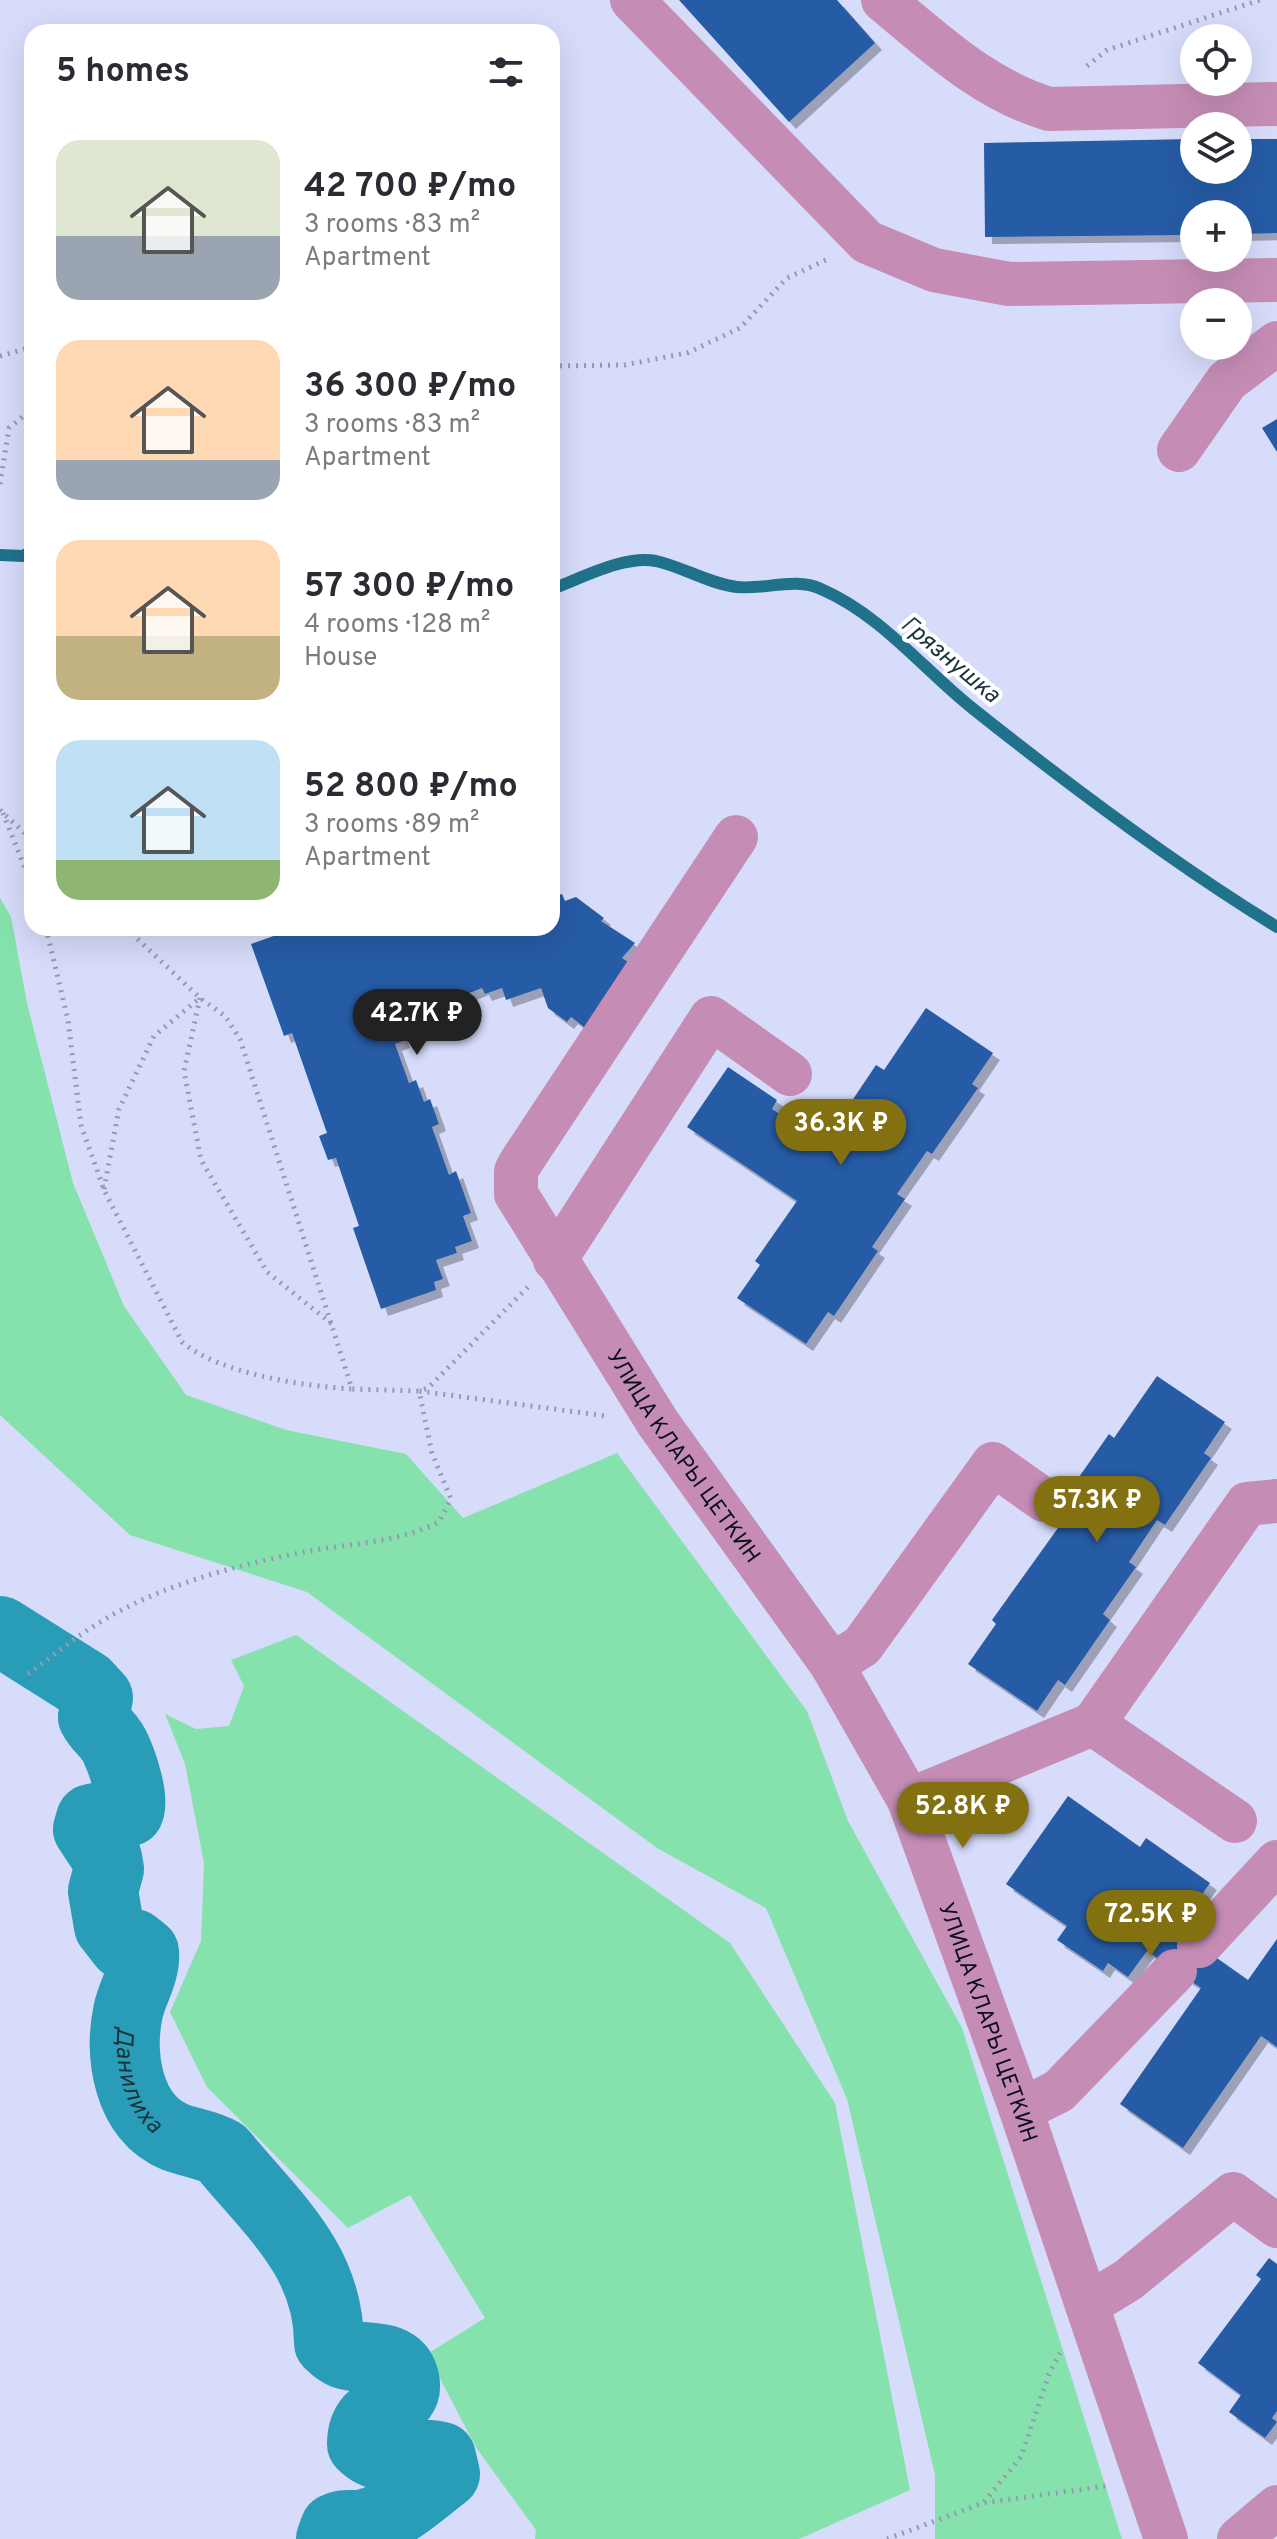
<!DOCTYPE html>
<html lang="en">
<head>
<meta charset="utf-8">
<style>
	body { margin:0; font-family:Overpass,sans-serif; background:#f7f7f7; color:#2b2b33; height:100vh; display:flex; flex-direction:column; font-size:30px; white-space:nowrap }
	* { box-sizing:border-box; margin:0 }
	p { font-size:26px; color:#7c7c81 }
	.icon { flex:none; width:44px; height:44px; fill:none; stroke:currentColor; stroke-width:2; stroke-linecap:round; stroke-linejoin:round }
	.map { position:relative; flex:1; overflow:hidden }
	.side { position:absolute; left:24px; top:24px; width:536px; height:912px; display:flex; flex-direction:column; background:#fff; border-radius:24px; box-shadow:0 8px 32px #0002 }
	.side>* { flex:none }
	.fabs { position:absolute; left:1180px; top:24px; display:grid; gap:16px }
	.fabs a { display:grid; place-items:center; width:72px; height:72px; border-radius:50%; background:#fff; box-shadow:0 8px 32px #0002; font-size:40px }
	.price { position:absolute; translate:-50% -68px; padding:0 18px; border-radius:28px; background:#837111; color:#fff; font-size:26px; line-height:52px; filter:drop-shadow(0 2px 4px #0008) }
	.price::after { content:''; position:absolute; left:50%; top:48px; width:24px; height:18px; margin-left:-12px; background:inherit; clip-path:polygon(0 0,100% 0,50% 100%) }
	.price.on { background:#222; color:#fff }
	ul { padding:0; list-style:none }
	li { display:flex; align-items:center; gap:24px; height:200px; padding:0 32px }
	li span { display:grid; place-items:center; flex:none; width:224px; height:160px; border-radius:24px; color:#555 }
	li>.icon { margin-inline-start:auto }
	span .icon { width:96px; height:96px; fill:#fffc; stroke-width:1 }
	li b { font-size:34px }
	h2 { display:flex; justify-content:space-between; align-items:center; height:96px; padding:0 32px; font-size:34px }
	.map>svg:first-child { display:block }
	.green { fill:#86e2ad }
	.lines { fill:none; stroke-linecap:round; stroke-linejoin:round }
	.stream { stroke:#20728a; stroke-width:12 }
	.river { stroke:#299db8; stroke-width:70 }
	.building { fill:#265ca6; filter:url(#shadow) }
	.path { stroke:#959ab4; stroke-width:5; stroke-dasharray:2 6; stroke-linecap:butt }
	.minor { stroke:#c58db6; stroke-width:44 }
	.labels { text-anchor:middle; stroke-width:8; stroke-linejoin:round; paint-order:stroke }
	.street-label { font-size:22px; fill:#0c0e1e; stroke:#fff }
	.water-label { font-size:24px; font-style:italic; fill:#1b343a; stroke:#fff }
</style>
</head>
<body>
<div class="map">
<svg width="1277" height="2539" viewBox="0 0 1277 2539">
	<defs>
		<filter id="shadow"><feDropShadow dx="7" dy="7" stdDeviation="0" flood-color="#0004"/></filter>
	</defs>
	<rect width="100%" height="100%" fill="#d6dcfa"/>
	<path class="green" d="M0,898L11,917L27,1003L73,1183L124,1306L186,1395L286,1430L406,1454L463,1518L617,1453L807,1711L848,1821L962,2028L1122,2539H935V2475L847,2099L766,1908L657,1848L307,1592L130,1535L0,1415Z
		M296,1635L730,1943L835,2103L910,2490L799,2539H535L536,2530L477,2449L427,2354L485,2318L410,2195L348,2228L207,2087L170,2012L201,1941L204,1863L185,1764L165,1714L196,1729L229,1726L244,1686L231,1660Z"/>
	<g class="lines">
		<path class="stream" d="M0,555L23,556L32,551
			M552,589C582,578 624,555 656,561C683,567 710,584 737,587C765,590 795,577 821,589C881,615 922,668 972,708C1070,786 1171,862 1277,927"/>
		<path class="river" id="s1" d="M0,1631L86,1685L98,1698L93,1717C99,1729 111,1736 116,1749C122,1762 135,1799 129,1811L91,1819L88,1829L107,1858L109,1869L103,1891L109,1926L123,1944H134L144,1952C146,1973 132,1992 128,2012C119,2056 128,2118 175,2137C191,2143 206,2144 222,2153C271,2213 329,2260 329,2343C333,2347 339,2352 344,2354C364,2361 396,2351 404,2378C413,2414 362,2399 362,2444C384,2467 413,2449 441,2457L445,2474C420,2493 397,2516 365,2524C353,2527 346,2522 335,2528L331,2539"/>
	</g>
	<path class="building" d="M679,0H837L875,43L789,122Z
		M1194,139V170H1238V139H1277V233L1238,234V214H1194V235L985,237L984,143Z
		M1277,419V452L1262,428Z
		M562,894L565,901L576,897L604,918L601,921L635,943L622,958L641,971L593,1034L571,1017L567,1022L548,1008L541,988L506,1000L502,988L485,994L482,988L467,994L469,999L444,1008L442,1000L421,1007L418,999L398,1006L395,997L385,1000L388,1006L370,1013L374,1025L395,1017L403,1041L395,1044L409,1083L416,1080L424,1102L430,1099L439,1124L432,1127L449,1175L456,1171L471,1213L463,1216L472,1241L455,1247L457,1253L436,1260L443,1279L434,1282L436,1290L381,1309L353,1228L359,1226L336,1158L328,1160L319,1136L327,1133L292,1033L284,1036L251,944L296,928H552V897Z
		M926,1008L993,1053L972,1084L978,1088L932,1154L927,1151L897,1194L905,1199L872,1247L878,1251L834,1316L828,1312L806,1344L737,1298L760,1265L755,1261L797,1201L687,1127L728,1067L777,1100L772,1109L807,1132L818,1115L835,1126L876,1065L884,1070Z
		M1157,1376L1225,1422L1204,1453L1211,1458L1165,1525L1157,1520L1129,1562L1136,1567L1103,1614L1110,1620L1065,1685L1058,1680L1037,1711L968,1664L996,1624L992,1620L1073,1507L1063,1500L1109,1434L1114,1438Z
		M1068,1796L1140,1847L1146,1838L1210,1883L1184,1920L1173,1913L1166,1922L1248,1980L1277,1939V2047L1261,2036L1183,2148L1120,2104L1201,1988L1147,1951L1128,1977L1108,1963L1103,1971L1057,1940L1067,1926L1006,1884Z
		M1269,2258L1277,2264V2411L1272,2418L1277,2422L1265,2438L1229,2412L1241,2395L1198,2363L1261,2279L1256,2275Z"/>
	<g class="lines">
		<path class="path" d="M1087,66L1107,50L1260,0
			M0,356L32,347
			M552,366L624,365L687,353L740,328L787,278L826,260
			M0,484L9,428L32,409
			M0,810L32,840
			M3,813L32,886
			M46,928L68,1020L81,1125L104,1190L182,1342C220,1374 303,1386 352,1389
			M126,928L200,998L225,1016L240,1039L352,1389L419,1391L428,1388L528,1287
			M200,998L184,1071L201,1160L267,1272L332,1324
			M104,1189L119,1109L154,1036L200,998
			M28,1674C54,1655 79,1634 107,1618C169,1582 245,1563 315,1550C357,1543 399,1542 439,1522L451,1499L432,1453L419,1391L606,1416
			M984,2502L1021,2457L1049,2374L1060,2353
			M887,2539L983,2503L1106,2486"/>
		<g class="minor">
			<path d="M632,0L867,242L934,270L1009,284L1277,280"/>
			<path d="M883,0C935,43 983,89 1049,109L1277,104"/>
			<path d="M1179,450L1227,381L1277,343"/>
			<path id="s2" d="M736,837L521,1162L516,1171V1194L658,1423L832,1665L909,1800L1021,2110L1166,2539"/>
			<path d="M555,1260L711,1018L790,1074"/>
			<path d="M832,1665L862,1646L993,1464L1044,1500"/>
			<path d="M1093,1724L1235,1821"/>
			<path d="M909,1800L1093,1724L1247,1504L1277,1501"/>
			<path d="M1199,1946L1277,1862"/>
			<path d="M1021,2110L1059,2091L1175,1971"/>
			<path d="M1087,2305L1128,2280L1233,2194L1277,2226"/>
			<path d="M1239,2539L1277,2507"/>
		</g>
	</g>
	<g class="labels">
		<g class="street-label">
			<text dy="8" stroke="none"><textPath href="#s2" startOffset="734">УЛИЦА КЛАРЫ ЦЕТКИН</textPath></text>
			<text dy="8" stroke="none"><textPath href="#s2" startOffset="1382">УЛИЦА КЛАРЫ ЦЕТКИН</textPath></text>
		</g>
		<g class="water-label">
			<text transform="translate(951 659) rotate(40)" y="8">Грязнушка</text>
			<text dy="8" stroke="none"><textPath href="#s1" startOffset="576">Данилиха</textPath></text>
		</g>
	</g>
</svg>
<div class="fabs">
<a><svg class="icon" aria-label="locate" viewBox="0 0 24 24"><circle cx="12" cy="12" r="6"/><path d="M12 2v4M12 18v4M2 12h4M18 12h4"/></svg></a>
<a><svg class="icon" aria-label="layers" viewBox="0 0 24 24"><path d="M12 4l9 5-9 5-9-5zM3 14l9 5 9-5"/></svg></a>
<a>+</a>
<a>−</a>
</div>
<b class="price on" style="left:417px;top:1057px">42.7K ₽</b>
<b class="price" style="left:841px;top:1167px">36.3K ₽</b>
<b class="price" style="left:1097px;top:1544px">57.3K ₽</b>
<b class="price" style="left:963px;top:1850px">52.8K ₽</b>
<b class="price" style="left:1151px;top:1958px">72.5K ₽</b>
<section class="side">
<h2>5 homes<svg class="icon" aria-label="filters" viewBox="0 0 24 24"><path d="M4 7h16M4 17h16"/><circle cx="9" cy="7" r="2"/><circle cx="15" cy="17" r="2"/></svg></h2>
<ul>
<li><span style="background:linear-gradient(#dfe7d0 60%,#9aa5b1 0)"><svg class="icon" aria-label="home" viewBox="0 0 24 24"><path d="M3 11l9-7 9 7M6 9v11h12V9"/></svg></span><div><b>42 700 ₽/mo</b><p>3 rooms · 83 m²</p><p>Apartment</p></div></li>
<li><span style="background:linear-gradient(#ffd9b3 75%,#9aa5b1 0)"><svg class="icon" aria-label="home" viewBox="0 0 24 24"><path d="M3 11l9-7 9 7M6 9v11h12V9"/></svg></span><div><b>36 300 ₽/mo</b><p>3 rooms · 83 m²</p><p>Apartment</p></div></li>
<li><span style="background:linear-gradient(#ffd9b3 60%,#c2b280 0)"><svg class="icon" aria-label="home" viewBox="0 0 24 24"><path d="M3 11l9-7 9 7M6 9v11h12V9"/></svg></span><div><b>57 300 ₽/mo</b><p>4 rooms · 128 m²</p><p>House</p></div></li>
<li><span style="background:linear-gradient(#bfe0f5 75%,#8fb573 0)"><svg class="icon" aria-label="home" viewBox="0 0 24 24"><path d="M3 11l9-7 9 7M6 9v11h12V9"/></svg></span><div><b>52 800 ₽/mo</b><p>3 rooms · 89 m²</p><p>Apartment</p></div></li>
</ul>
</section>
</div>
</body>
</html>
